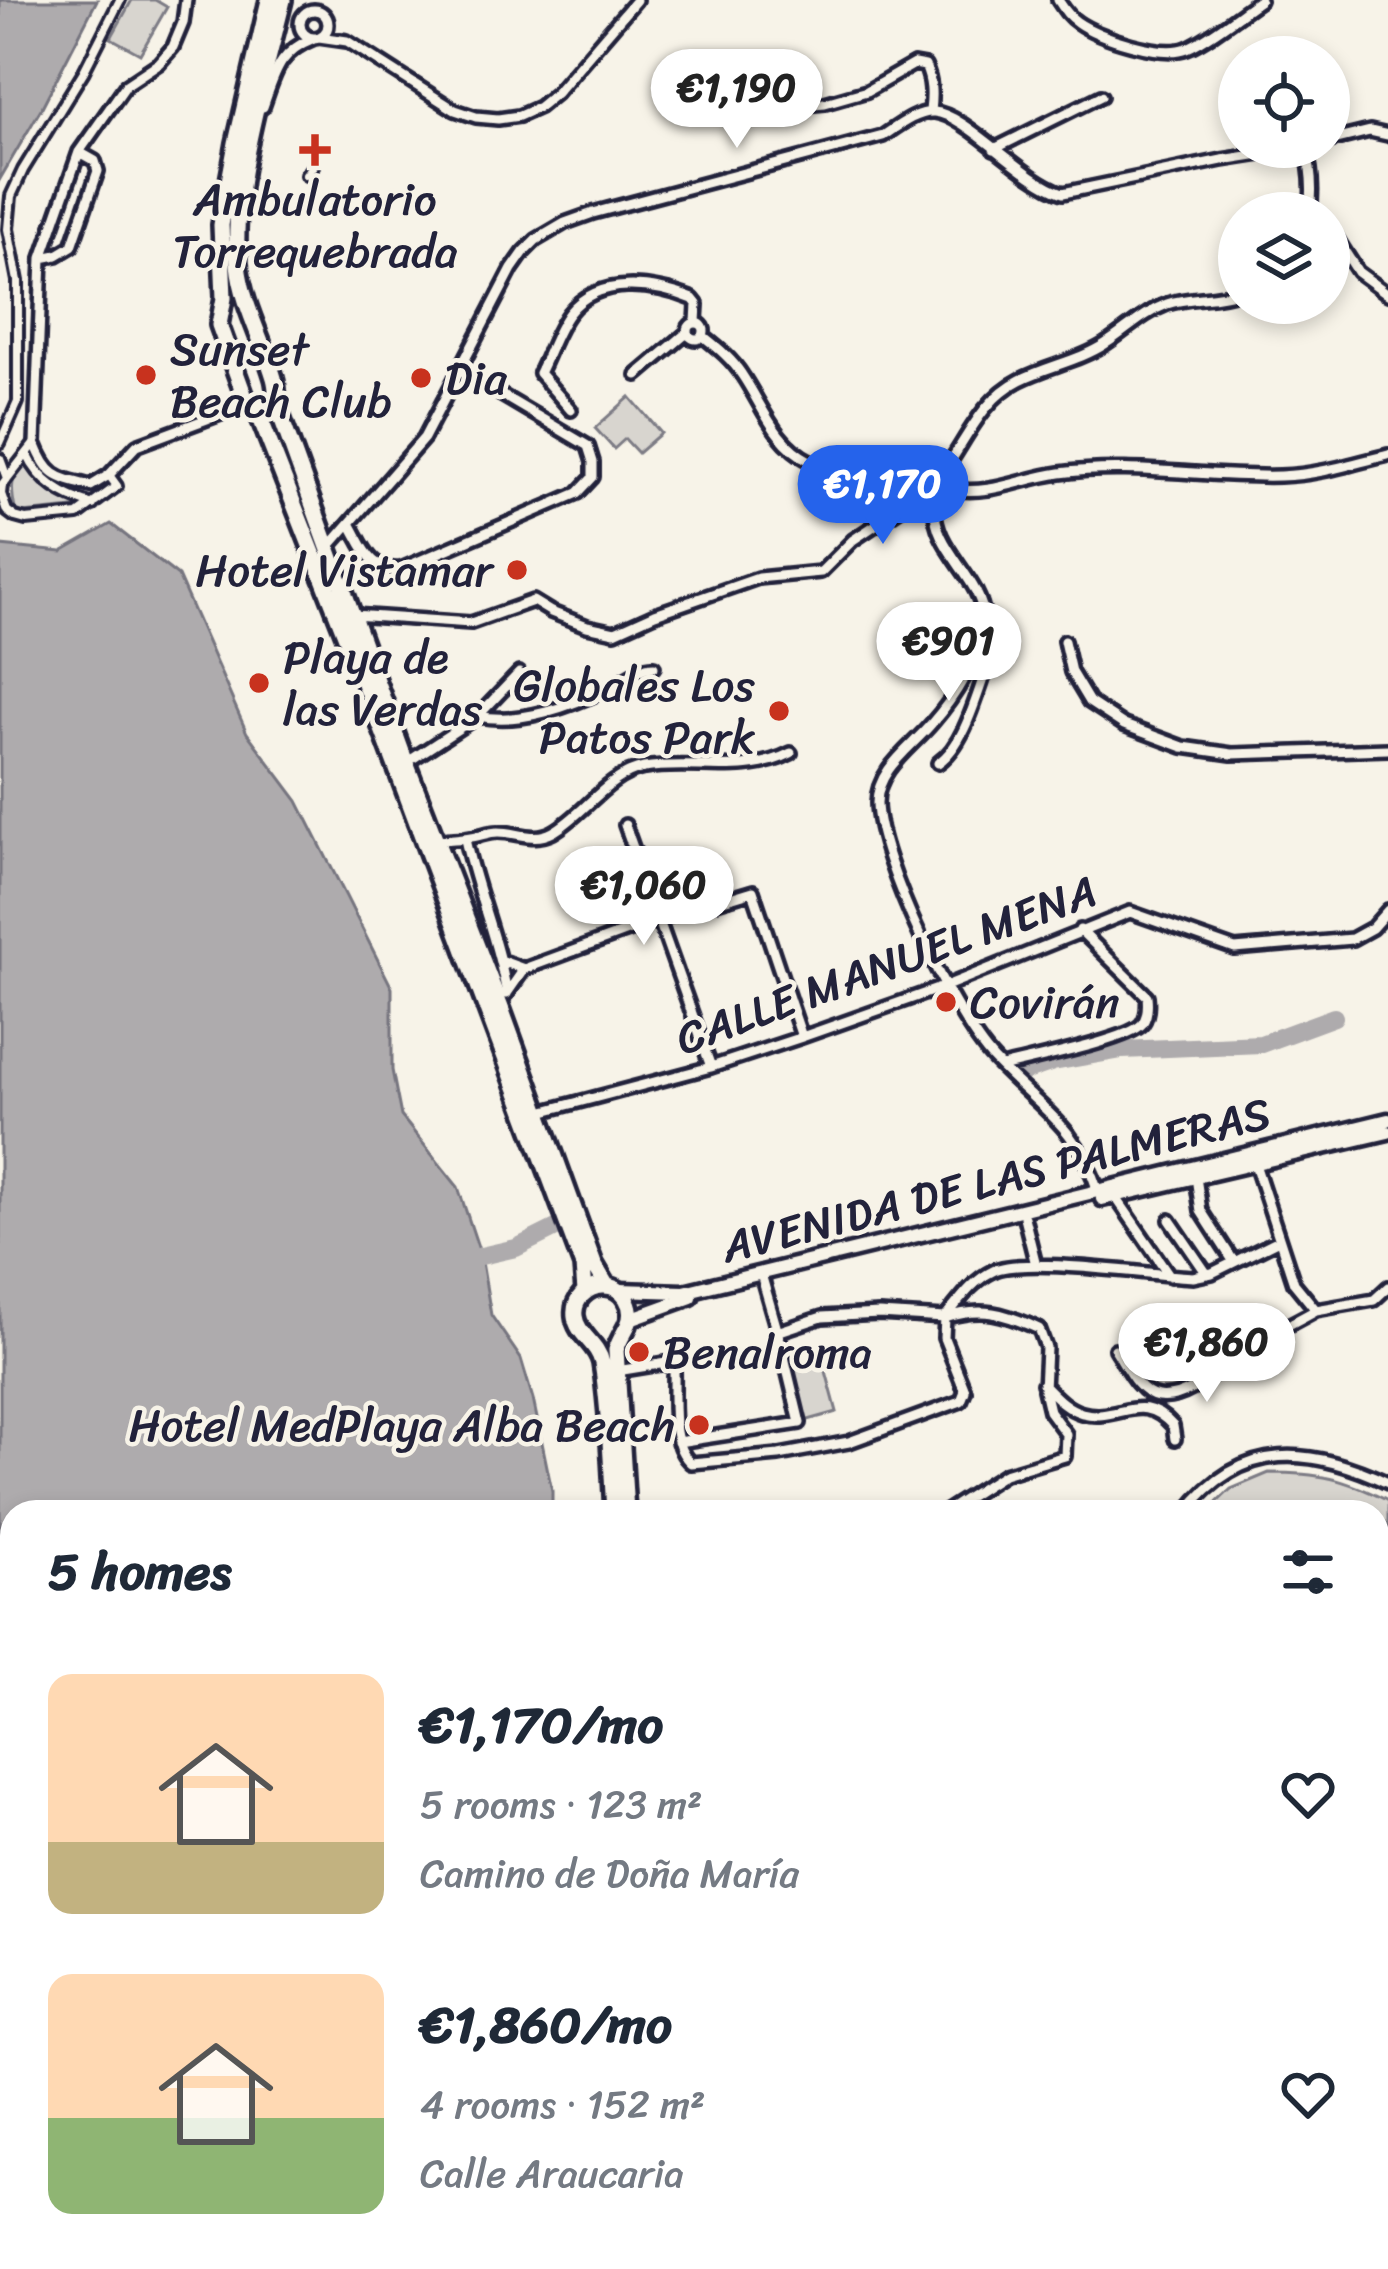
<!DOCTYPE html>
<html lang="en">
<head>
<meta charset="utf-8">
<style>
	body { margin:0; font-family:Sriracha,sans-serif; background:#f2f2f3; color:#1f2937; height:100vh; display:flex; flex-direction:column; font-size:45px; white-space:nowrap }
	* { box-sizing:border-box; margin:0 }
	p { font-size:39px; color:#747a83 }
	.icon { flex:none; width:66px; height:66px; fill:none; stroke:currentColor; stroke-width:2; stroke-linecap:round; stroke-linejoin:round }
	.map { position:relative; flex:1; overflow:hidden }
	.panel { position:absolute; left:0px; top:1500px; width:1389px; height:771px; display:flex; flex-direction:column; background:#fff; border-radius:36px 36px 0 0; box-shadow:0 6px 18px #0003 }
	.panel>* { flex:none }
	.fabs { position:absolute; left:1218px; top:36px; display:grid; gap:24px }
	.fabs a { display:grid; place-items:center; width:132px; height:132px; border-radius:50%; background:#fff; box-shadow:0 6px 18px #0003; font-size:60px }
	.price { position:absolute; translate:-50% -102px; padding:0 27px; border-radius:42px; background:#fff; color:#222; font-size:39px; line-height:78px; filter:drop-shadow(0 3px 6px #0008) }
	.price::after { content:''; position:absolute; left:50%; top:72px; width:36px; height:27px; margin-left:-18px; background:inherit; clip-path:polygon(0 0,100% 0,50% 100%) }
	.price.selected { background:#2563eb; color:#fff }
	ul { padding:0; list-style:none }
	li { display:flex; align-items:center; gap:36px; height:300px; padding:0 48px }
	li span { display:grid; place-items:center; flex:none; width:336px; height:240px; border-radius:24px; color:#555 }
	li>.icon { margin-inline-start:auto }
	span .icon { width:144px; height:144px; fill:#fffc; stroke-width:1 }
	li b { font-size:51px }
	h2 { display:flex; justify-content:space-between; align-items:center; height:144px; padding:0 48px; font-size:51px }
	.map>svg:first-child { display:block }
	.green { fill:#d8d5cf; stroke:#7d7c85; stroke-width:3 }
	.water { fill:#aeabad; stroke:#76747f; stroke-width:3 }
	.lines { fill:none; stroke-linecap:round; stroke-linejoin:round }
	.river { stroke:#aeabad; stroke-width:18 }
	.pedestrian-casing { stroke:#22223b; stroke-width:16 }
	.minor-casing { stroke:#22223b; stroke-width:18 }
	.tertiary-casing { stroke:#22223b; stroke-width:21 }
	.primary-casing { stroke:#22223b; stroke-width:24 }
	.pedestrian { stroke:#f7f3e8; stroke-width:8 }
	.minor { stroke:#f7f3e8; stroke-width:9 }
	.tertiary { stroke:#f7f3e8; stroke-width:12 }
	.primary { stroke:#f7f3e8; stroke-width:15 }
	.poi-dot { fill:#c8321e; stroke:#f7f3e8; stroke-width:4.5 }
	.labels { text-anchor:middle; stroke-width:9; stroke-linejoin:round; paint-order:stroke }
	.poi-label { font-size:45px; fill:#22223b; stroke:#f7f3e8; text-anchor:start }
	.street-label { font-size:45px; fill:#22223b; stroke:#f7f3e8 }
</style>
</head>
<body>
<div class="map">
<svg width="1388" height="2269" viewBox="0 0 1388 2269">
	<rect width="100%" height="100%" fill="#f7f3e8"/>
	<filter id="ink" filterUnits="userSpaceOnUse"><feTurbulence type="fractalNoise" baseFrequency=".00833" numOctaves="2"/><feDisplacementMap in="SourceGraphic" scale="24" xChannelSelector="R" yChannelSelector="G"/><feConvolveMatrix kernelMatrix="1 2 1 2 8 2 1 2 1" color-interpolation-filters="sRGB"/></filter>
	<g filter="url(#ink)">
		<path class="green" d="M132,0H155L167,7L140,54L111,38Z
			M630,397L661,433L638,453L625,439L614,449L595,428Z
			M25,463L46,485L83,507L23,513L15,509C11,490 10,475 25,463Z
			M823,1360L837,1412L805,1421L791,1369Z
			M1269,1473C1319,1473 1343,1478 1388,1501V1618L1377,1617V1512H1207L1231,1489Z
			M1377,1786H1388V2239L1380,2238L1377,2234Z"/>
		<path class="water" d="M0,0H97L42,107L0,179Z
			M111,524L178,576L247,733L298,801L392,988V1070L401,1116L458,1187L481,1256L491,1315L521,1359L533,1399L552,1491V1512H12V2259H628L626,2269H0V546L62,552Z"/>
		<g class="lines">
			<path class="river" d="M1018,1074L1053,1062L1122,1050L1261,1044L1334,1017
				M481,1256L516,1248L558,1227"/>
			<g class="pedestrian-casing">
				<path id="pedestrian" d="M306,175L313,166
					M0,443L18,402V281L8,229L11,196L23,170L84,71L120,0
					M35,443L2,485L1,494L7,511L15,517L26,520L78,515L117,486L109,475
					M27,454C40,483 64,496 93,505
					M0,459L7,478
					M668,2259L669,2269"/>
			</g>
			<g class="minor-casing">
				<path id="minor" d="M186,0L183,23L173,47L159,63L126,85L79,152L42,258L35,443C48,477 57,478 91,486L109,475L137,445L250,403
					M1058,0C1064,9 1068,16 1077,22C1098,37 1163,58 1187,48C1209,39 1239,14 1260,0
					M300 24a14 14 0 1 1 28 0a14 14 0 1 1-28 0Z
					M319,37L347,41L455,110L476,117L498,119L519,116L539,107L556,93L636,0
					M803,105L825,103L867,91L914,64L925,66C932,81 932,95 930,111
					M263,107C275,74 278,52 314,38
					M1329,141L1370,131L1388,135
					M1305,147C1312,169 1313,190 1310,213
					M994,149L1101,96
					M1329,233L1335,236L1358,272L1388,294
					M42,258L57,255L72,246L98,171L95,161L79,152
					M688 331a8 8 0 1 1 16 0a8 8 0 1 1-16 0Z
					M703,336C718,348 732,359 742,375C763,406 774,443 810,461C842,477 884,476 919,484
					M637,375L688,332
					M571,410L539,373C549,354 556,330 569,313C599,275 654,284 693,299L697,304L696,322
					M920 485a16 16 0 1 1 32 0a16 16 0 1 1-32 0Z
					M944,471C967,439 982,399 1020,380C1047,366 1079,361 1105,344C1126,331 1143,313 1167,304C1190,296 1216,300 1239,291
					M952,489C990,496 1023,478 1060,473C1133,463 1206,478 1280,476C1317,475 1352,464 1388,455
					M935,502C930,548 981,576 984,618C985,624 982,629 980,635C973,668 954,698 932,723C912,747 877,769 877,803C878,860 954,1018 994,1060C1041,1110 1076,1123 1099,1194
					M351,525C364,548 371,572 401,569L578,493L593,477V462L588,446L461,371
					M329,547L424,438L512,269L524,252L536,240L565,223L593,213L883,136C898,126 917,111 934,112C966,114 1021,179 1063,193L1222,160L1305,147
					M353,615L471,623L533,601L551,612L587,626L615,632L655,614L758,578L821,572L853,540L922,494
					M1064,641L1071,672L1089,702L1124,725L1183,747L1232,754L1388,749
					M478,716L519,673
					M406,763L478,716C521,725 571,706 611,687C626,680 637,667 654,667
					M938,763C966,744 978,690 990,659L988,651L979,643
					M625,825L711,1067
					M465,839C476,891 498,940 507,994
					M434,842C447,838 458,840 471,837C480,836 489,832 498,832C518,832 534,842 553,832C584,815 607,775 644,768C693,760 744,777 791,753
					M502,961L524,969L508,992
					M524,969L657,920L753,891L802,1037
					M1002,1067C1028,1060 1129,1040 1142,1024C1148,1016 1148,1005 1147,996L1080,930
					M537,1113L711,1067L802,1037L946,986L1130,912L1235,949L1352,939L1372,928L1388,910
					M1253,1158L1294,1283L1316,1310L1374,1300L1388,1287
					M1196,1177L1201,1211L1234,1262
					M1115,1196L1170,1276
					M1024,1217L1036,1265
					M1170,1220L1207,1274
					M777,1332L822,1317L879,1314L945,1318C959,1301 972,1281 993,1271C1023,1256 1152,1275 1193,1277L1212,1273L1279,1240
					M1115,1349C1125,1364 1138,1394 1158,1397C1192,1402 1222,1362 1248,1347C1270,1334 1293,1323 1316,1310
					M617,1371L666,1363L674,1370C675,1398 669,1445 691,1463L779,1455L849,1442L961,1401L965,1391L944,1338L945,1318C982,1306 1004,1313 1039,1329L1046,1348L1044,1390L1049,1411L1066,1434L1065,1456L1004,1474L945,1512
					M1043,1384C1055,1396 1065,1408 1082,1413C1119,1423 1140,1389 1173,1426L1175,1439
					M678,1442L800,1423L780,1340L761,1274
					M1186,1512C1243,1439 1311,1447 1388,1483
					M1377,1628L1388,1634
					M1377,1689L1388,1682
					M826,2259V2269
					M1231,2269L1232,2259"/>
			</g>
			<g class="tertiary-casing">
				<path id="tertiary" d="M1102,1199L1388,1132
					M619,1290L684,1292L1388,1120
					M630,1319L691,1297
					M1377,2253L1388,2252"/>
			</g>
			<g class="primary-casing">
				<path id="primary" d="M269,0L236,143L221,225L224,298L219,325L245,397L255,405L380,724L583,1266L585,1292
					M283,0C265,76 230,187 238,264C242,304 263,340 274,378C277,388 276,396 277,406L406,763L501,1008L594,1264L607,1286
					M614,1512C611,1463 610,1412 602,1363C598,1343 577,1335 575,1316C573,1300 587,1286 603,1286C623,1285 636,1307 628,1325C624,1333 619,1341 616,1350L626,1512
					M701,2259V2269
					M712,2259V2269"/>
			</g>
			<use href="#pedestrian" class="pedestrian"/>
			<use href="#minor" class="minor"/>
			<use href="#tertiary" class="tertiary"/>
			<use href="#primary" class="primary"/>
		</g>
	</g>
	<g class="poi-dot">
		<path d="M309 132h12v12h12v12h-12v12h-12v-12h-12v-12h12z"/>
		<circle cx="146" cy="375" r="12"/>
		<circle cx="421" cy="378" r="12"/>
		<circle cx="517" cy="570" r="12"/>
		<circle cx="259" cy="683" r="12"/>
		<circle cx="779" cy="711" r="12"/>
		<circle cx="946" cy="1002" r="12"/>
		<circle cx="639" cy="1352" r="12"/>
		<circle cx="699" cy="1425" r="12"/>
	</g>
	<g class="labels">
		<g class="poi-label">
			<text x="315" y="215" text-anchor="middle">Ambulatorio<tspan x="315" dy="52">Torrequebrada</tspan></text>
			<text x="170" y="365">Sunset<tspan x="170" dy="52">Beach Club</tspan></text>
			<text x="445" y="394">Dia</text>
			<text x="493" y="586" text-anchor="end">Hotel Vistamar</text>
			<text x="283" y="673">Playa de<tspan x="283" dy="52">las Verdas</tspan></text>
			<text x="755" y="701" text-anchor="end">Globales Los<tspan x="755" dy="52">Patos Park</tspan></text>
			<text x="970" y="1018">Covirán</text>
			<text x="663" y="1368">Benalroma</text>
			<text x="675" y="1441" text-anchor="end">Hotel MedPlaya Alba Beach</text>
		</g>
		<g class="street-label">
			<text transform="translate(886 964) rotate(-20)" y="16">CALLE MANUEL MENA</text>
			<text transform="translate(996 1179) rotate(-14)" y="16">AVENIDA DE LAS PALMERAS</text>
		</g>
	</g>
</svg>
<div class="fabs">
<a><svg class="icon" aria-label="locate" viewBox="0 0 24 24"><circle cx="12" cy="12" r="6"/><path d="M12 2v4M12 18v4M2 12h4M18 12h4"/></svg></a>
<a><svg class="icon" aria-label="layers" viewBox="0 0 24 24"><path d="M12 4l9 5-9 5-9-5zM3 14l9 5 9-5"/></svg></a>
</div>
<b class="price" style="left:737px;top:151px">€1,190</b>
<b class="price selected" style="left:883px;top:547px">€1,170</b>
<b class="price" style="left:949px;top:704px">€901</b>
<b class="price" style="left:644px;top:948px">€1,060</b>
<b class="price" style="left:1207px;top:1405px">€1,860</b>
<section class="panel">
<h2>5 homes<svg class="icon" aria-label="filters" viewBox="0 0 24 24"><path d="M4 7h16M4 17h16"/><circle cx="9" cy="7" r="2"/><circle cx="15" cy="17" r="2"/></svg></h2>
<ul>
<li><span style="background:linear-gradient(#ffd9b3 70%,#c2b280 0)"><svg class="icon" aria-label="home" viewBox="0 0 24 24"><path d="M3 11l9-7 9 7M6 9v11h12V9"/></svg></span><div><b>€1,170/mo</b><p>5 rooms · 123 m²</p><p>Camino de Doña María</p></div><svg class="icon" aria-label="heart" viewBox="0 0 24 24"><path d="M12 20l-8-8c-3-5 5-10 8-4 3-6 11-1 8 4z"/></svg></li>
<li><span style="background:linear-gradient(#ffd9b3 60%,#8fb573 0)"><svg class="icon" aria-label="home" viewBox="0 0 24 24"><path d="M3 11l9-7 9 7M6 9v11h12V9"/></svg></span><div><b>€1,860/mo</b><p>4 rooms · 152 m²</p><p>Calle Araucaria</p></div><svg class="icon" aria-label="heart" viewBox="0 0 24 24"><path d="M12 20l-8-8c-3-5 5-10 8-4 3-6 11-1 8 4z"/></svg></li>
</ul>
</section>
</div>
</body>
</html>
